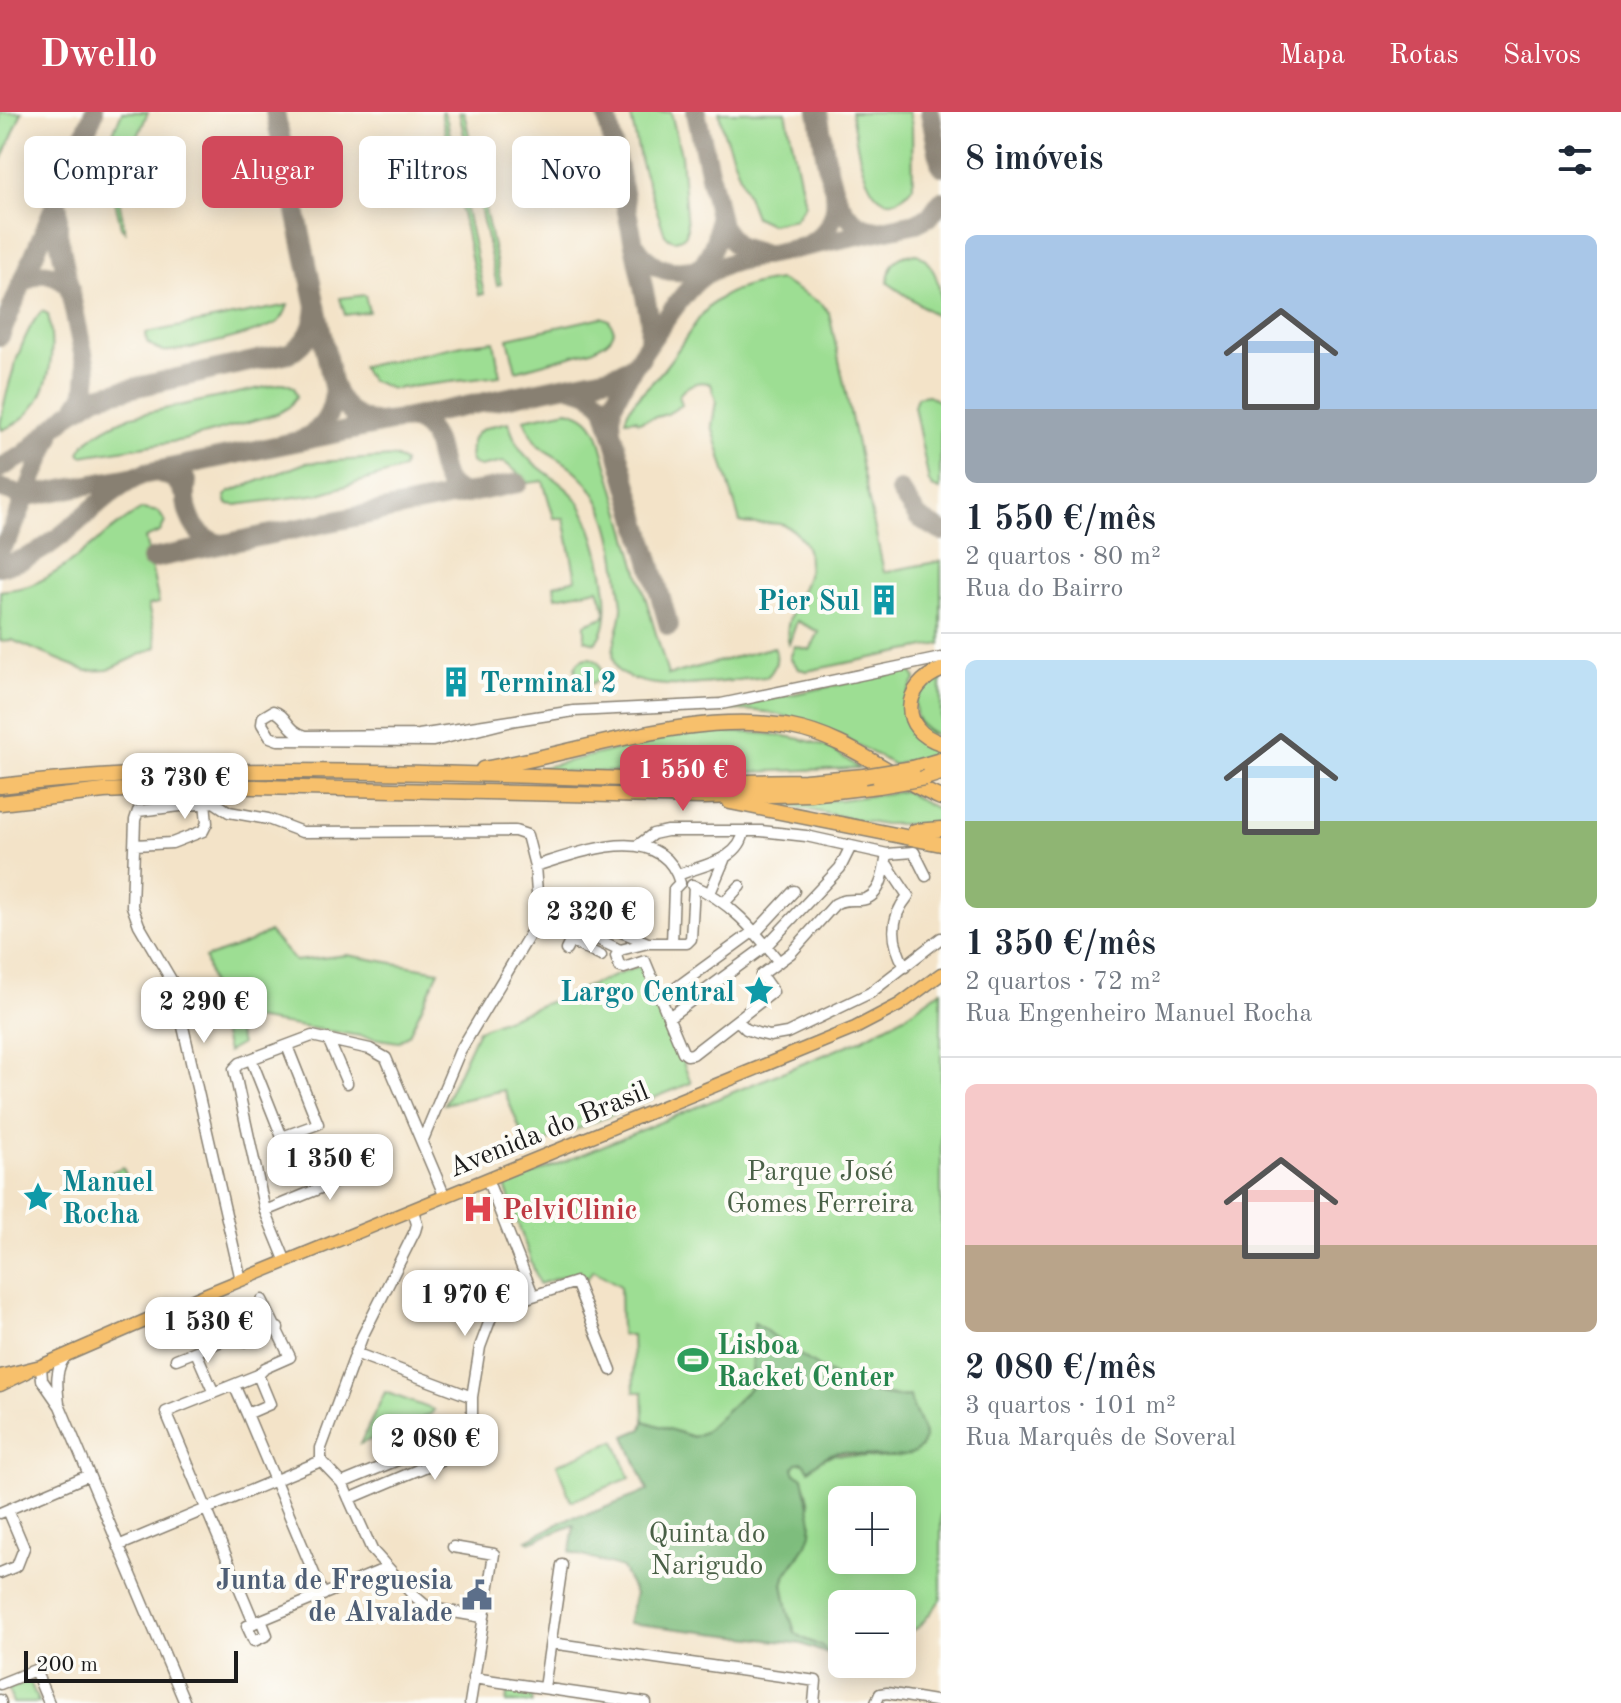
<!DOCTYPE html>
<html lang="pt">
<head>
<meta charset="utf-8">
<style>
	body { margin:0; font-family:"Old Standard TT",serif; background:#f6f6f7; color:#1f2937; height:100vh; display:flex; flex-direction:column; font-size:30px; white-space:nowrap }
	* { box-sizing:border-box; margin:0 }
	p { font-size:26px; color:#747a83 }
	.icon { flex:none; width:44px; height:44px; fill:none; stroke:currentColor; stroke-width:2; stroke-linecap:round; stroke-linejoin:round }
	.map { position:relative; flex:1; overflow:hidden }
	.side { display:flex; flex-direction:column; background:#fff; width:680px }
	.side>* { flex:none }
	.top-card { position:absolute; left:24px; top:24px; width:760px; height:72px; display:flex; gap:16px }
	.buttons { position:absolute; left:828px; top:1374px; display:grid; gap:16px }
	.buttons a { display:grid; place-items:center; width:88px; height:88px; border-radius:12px; background:#fff; box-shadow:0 4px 20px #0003; font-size:40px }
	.scale { position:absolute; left:24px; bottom:20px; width:214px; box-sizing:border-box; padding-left:8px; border:4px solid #1c1c1c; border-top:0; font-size:22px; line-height:28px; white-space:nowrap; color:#1c1c1c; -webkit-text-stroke:6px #fdfcf7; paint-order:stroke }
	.price { position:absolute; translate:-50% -68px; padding:0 18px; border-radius:16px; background:#fff; color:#222; font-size:26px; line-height:52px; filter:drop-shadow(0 2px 4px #0008) }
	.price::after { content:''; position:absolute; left:50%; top:48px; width:24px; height:18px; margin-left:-12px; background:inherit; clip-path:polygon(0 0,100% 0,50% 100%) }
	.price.current { background:#d1495b; color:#fff }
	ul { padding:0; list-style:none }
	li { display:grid; align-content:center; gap:16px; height:424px; padding:0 24px }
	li+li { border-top:2px solid #e0e1e3 }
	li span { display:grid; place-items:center; height:248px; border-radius:12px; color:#555 }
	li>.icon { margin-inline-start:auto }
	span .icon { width:144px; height:144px; fill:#fffc; stroke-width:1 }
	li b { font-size:34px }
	h2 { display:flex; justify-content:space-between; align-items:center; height:96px; padding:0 24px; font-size:34px }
	.tag { padding:0 28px; border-radius:12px; background:#fff; box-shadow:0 4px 20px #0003; font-size:28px; line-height:72px }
	.tag.current { background:#d1495b; color:#fff }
	header { display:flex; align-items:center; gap:48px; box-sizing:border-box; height:112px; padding:0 40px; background:#d1495b; color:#fff }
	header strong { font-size:38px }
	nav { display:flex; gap:44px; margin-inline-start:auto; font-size:28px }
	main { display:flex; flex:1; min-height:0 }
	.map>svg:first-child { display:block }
	.green { fill:#9dde93; stroke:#5c7d58; stroke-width:2; fill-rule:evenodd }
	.forest { fill:#7ebd7d; stroke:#4d6c4c; stroke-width:2 }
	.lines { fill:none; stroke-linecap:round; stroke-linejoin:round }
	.taxiway { stroke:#888072; stroke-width:20 }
	.minor-casing { stroke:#888072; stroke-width:13 }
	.major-casing { stroke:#888072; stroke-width:15 }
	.highway-casing { stroke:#888072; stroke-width:17 }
	.minor { stroke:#fff; stroke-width:10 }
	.major { stroke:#f7c06c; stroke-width:12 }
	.highway { stroke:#f7c06c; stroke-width:14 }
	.highway-bridge-casing { stroke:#888072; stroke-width:17; stroke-linecap:butt }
	.highway-bridge { stroke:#f7c06c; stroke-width:14 }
	.labels { text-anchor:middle; stroke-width:8; stroke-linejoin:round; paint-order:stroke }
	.culture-label { font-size:28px; font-weight:bold; fill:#0d838f; stroke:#fdfcf7; text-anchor:end }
	.street-label { font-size:28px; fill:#1c1c1c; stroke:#fdfcf7 }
	.park-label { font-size:28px; fill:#496046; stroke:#fdfcf7 }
	.health-label { font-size:28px; font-weight:bold; fill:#be3a42; stroke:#fdfcf7; text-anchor:start }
	.leisure-label { font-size:28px; font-weight:bold; fill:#27864d; stroke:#fdfcf7; text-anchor:start }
	.service-label { font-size:28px; font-weight:bold; fill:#4e5e75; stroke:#fdfcf7; text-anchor:end }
</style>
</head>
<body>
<header>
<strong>Dwello</strong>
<nav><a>Mapa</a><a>Rotas</a><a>Salvos</a></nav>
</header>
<main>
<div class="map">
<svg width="941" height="1591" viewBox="0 0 941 1591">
	<rect width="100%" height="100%" fill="#fdfcf7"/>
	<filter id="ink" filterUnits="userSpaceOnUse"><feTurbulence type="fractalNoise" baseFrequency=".0125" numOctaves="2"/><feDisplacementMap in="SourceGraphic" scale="16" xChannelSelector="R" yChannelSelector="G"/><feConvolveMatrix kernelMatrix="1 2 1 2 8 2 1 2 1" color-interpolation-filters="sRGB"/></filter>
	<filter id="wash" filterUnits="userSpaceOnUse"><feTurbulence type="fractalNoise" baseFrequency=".006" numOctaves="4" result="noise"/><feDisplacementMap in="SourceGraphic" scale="32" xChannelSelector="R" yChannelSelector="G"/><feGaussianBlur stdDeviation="1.8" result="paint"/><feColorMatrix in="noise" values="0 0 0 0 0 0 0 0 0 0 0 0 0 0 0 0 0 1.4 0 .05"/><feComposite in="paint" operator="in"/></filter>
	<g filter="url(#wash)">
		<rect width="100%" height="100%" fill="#f3e3c8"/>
		<path class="green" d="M0,0H22L0,53Z
			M122,0H148L117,76L125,119L121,115L104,41Z
			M441,0H444L447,9L484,182L479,183Z
			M459,0H464L501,172L497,173Z
			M630,0H671L681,43L687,116L686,123C677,129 673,130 665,123L641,51Z
			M719,0H786L805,92L795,107L770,112L755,105L723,18Z
			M851,0H909L912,14L913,74C908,81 901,88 892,89C863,93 855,20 851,0Z
			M918,142C940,156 941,182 941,207L888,171C889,151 897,142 918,142Z
			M780,168L822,192L829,201L884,460L941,449V532L807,559L799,557L790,546L795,534L810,538L819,520L797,509L789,532C778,497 825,467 803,429C798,422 792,416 784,413C769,408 754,415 740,410L712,314L716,289L711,272C699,267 687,273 679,283L682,293L667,302L638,310L636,307L625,308C628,291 647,277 658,264C704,210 696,178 780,168Z
			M365,183L369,200L345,203L340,186Z
			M288,193C286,199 284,205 279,209C268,219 179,241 163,239C157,238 152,234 147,230L146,221Z
			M42,199L48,202C57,246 50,300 2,318L0,313C5,283 21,220 42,199Z
			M602,205L609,208L614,218C612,229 601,233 592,238L516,259L508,226Z
			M494,229L500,264L392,277L370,268L361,255L467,232Z
			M284,271L294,275L297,284L289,295L277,302L184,328L82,344L79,341C87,323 114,311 132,304Z
			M928,283L941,291L940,378L932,375L929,370L914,294L917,285Z
			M568,298C585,302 593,309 599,325L668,563L774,535C779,546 776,556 767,565C723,568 656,585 618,559C605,538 623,516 622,493C615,443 614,389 571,355C545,335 538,343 524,307Z
			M509,310C519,355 550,356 576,386C595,410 622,509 595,531L585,528V512L604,505L606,500L598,477L556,485L554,473L576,467L564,406H554L543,369L521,372L518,361L504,350L480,355L471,350C467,318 481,316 509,310Z
			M394,345L404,350L403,357L319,382L236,393L227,392L225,384L230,380L305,351Z
			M142,397L159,400L165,410L160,420L145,426L159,491L148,493L157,535L108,558L86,559L12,528L0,529V479C10,477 22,477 31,473C73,456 103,419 142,397Z
			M575 559a13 13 0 1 1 26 0a13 13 0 1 1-26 0Z
			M910,558L916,566L907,583L905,596L941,634V641L894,653C854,630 811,608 766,600C750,597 732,598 715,598Z
			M941,562V625C920,616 914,609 915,586Z
			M713,620C750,620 792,621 827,635C838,640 849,650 859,656L720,661L528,659L672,624Z
			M904,679L941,699V712H878L770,690L839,688Z
			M269,820L295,849L347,843L439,859L409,922L398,930L253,907L236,918L241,932L227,940L205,846L248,831Z
			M644,852L691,971L528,1037L504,978L444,992L478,918Z
			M941,878V1488L919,1515L902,1524V1492H842V1541L830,1543C821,1530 805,1531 795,1520L788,1499L783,1472L786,1462L800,1443L810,1391L803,1366L794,1362L793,1356L797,1351L804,1350L808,1354L833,1342L878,1346L903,1343L920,1336L924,1322L912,1298L910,1284C857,1289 795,1240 754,1210L752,1274L704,1320L693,1325L644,1309L643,1280H634L632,1223H621L620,1174L593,1158L587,1167L568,1163L539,1172L505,1074L860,928L905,904ZM842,1388H902V1448H842Z
			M123,1055L130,1073L119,1078L111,1060Z
			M385,1280L434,1298L431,1302L360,1332Z
			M615,1329L630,1366L571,1389L557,1352Z
			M30,1570L39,1591H13L8,1577Z
			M508,1578L533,1581L532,1591H506Z"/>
		<path class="forest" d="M754,1210C792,1238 860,1291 910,1284C911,1298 928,1318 923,1331C914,1355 858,1341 841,1340C828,1340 818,1350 809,1358L803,1350L797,1351L793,1356L795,1362L803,1365L812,1409L811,1421L807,1432L786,1462L783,1472L788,1499L795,1520C805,1531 822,1530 830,1543L802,1532L628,1511L635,1482L622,1456L570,1440L574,1413L530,1430L527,1428L571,1405L586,1403L648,1379L625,1324L642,1317L644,1309L693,1325L704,1320L752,1274Z"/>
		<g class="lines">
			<path class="taxiway" d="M275,0L334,279C333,300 323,317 305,326
				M606,0L650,208L649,231
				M696,0L721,114L736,134L763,142
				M818,0C826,38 828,116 878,118
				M930,0L941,54
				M58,95V122L87,260L85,282L76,296
				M807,133C828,123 838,103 835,81
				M636,134C657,166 679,161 712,154
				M696,163C708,145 720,129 718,105
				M22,172C39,156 55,159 70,176
				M0,224L94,0
				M333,273C341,296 358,312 383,310C396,310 408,304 420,311C450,328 428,376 467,382
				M569,274L590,280L605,295L669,514
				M612,318C611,309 610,302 613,293C621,269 679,184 698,168C710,158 723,153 737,149L916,111L930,104L941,89
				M0,356L24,343L69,302L97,284L289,241C308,230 315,215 316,193
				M187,369C182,397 194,430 225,432
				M0,376L20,383H35L157,360L175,367L186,383
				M900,379L918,405L941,419
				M0,437L9,425L51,324
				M151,447L518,371
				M0,454C61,443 91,384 146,361L610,264L626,258L641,246"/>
		</g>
	</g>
	<g filter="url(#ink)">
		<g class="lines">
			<g class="minor-casing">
				<path id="minor" d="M520,607L433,629L278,628L270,625L262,612L263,605L273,599C288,603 286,619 306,624L419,623L574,599L721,592L941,546
					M135,733L172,731L203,719L207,711L205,690
					M637,734L653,722L667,719H761L806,724L887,742L914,740L926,764
					M886,751L908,784C889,807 891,830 905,855
					M535,754C579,741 662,707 680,771
					M678,763C701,753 740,749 744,719
					M692,773C729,788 755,819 779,850
					M710,781L724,748
					M724,791L740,774
					M539,807H590L648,831H687L691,827L694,774
					M577,817L620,838
					M755,821L794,779
					M570,829L601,844
					M672,831L674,777L680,771
					M566,838L578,814
					M620,838L616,844L620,855L624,856L645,849L683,940L687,943L693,942L773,880L761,863L791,841L835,792C843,787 851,788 860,788C881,787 884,760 887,742
					M620,838L648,831
					M662,886L754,819
					M669,905L766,834L840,756L851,734
					M737,908L746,917L757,921L770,924L787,921L870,881L941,826
					M328,927L347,971
					M251,947L282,1025L318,1012L287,934
					M487,1067L533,1183
					M265,1099L340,1068L332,1051
					M286,1150L265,1099L234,957L240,951L312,924L370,937L386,946L445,1085
					M241,1168L173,871L139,813L132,794L135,708L138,699L214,690L229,700L268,707L302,720L515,719L527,723L535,754L539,807L460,939L422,1030
					M196,1240L213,1279
					M355,1241L472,1285
					M176,1247L237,1223L243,1230L278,1216
					M41,1254L42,1268L60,1294L185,1591
					M258,1263L265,1256L290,1245L262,1188
					M234,1273L247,1302L270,1292L258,1263L166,1300L254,1511
					M59,1292C57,1275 54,1255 67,1243
					M247,1302L323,1483
					M321,1349V1336L362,1225L415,1119L417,1112L413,1098
					M321,1349L342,1371L372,1438L411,1481L425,1493L437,1497L482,1505
					M342,1371L473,1317
					M349,1387L472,1335V1285L480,1235L492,1203L508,1192L576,1170L611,1258
					M0,1401L89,1363
					M118,1434L321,1349
					M453,1435L494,1442L470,1591
					M0,1461L17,1454L24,1436L8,1398
					M261,1508L267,1523L254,1529L247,1514L387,1456
					M551,1531L816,1569L814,1591
					M473,1566L646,1591
					M0,1572L35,1558L49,1591
					M544,1576L562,1453
					M0,1588L1,1591
					M876,1591L880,1582L887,1581L941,1590"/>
			</g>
			<g class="major-casing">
				<path id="major" d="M0,1264L41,1254L207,1182L855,916L899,893L941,862
					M0,1273L27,1260"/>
			</g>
			<g class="highway-casing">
				<path id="highway" d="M941,558C902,573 898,618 941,631
					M913,656L941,648
					M483,657C580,641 694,597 791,615C846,625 891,665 941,686
					M925,666L941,661
					M0,674C247,645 497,666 744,670L805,669L864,664
					M730,690L941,732
					M0,691L104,679L214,674L703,685L811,682L879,674
					M915,719L941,717"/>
			</g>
			<use href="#minor" class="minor"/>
			<use href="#major" class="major"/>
			<use href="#highway" class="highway"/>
			<g class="highway-bridge-casing">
				<path id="highway-bridge" d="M864,664L913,656
					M879,674L925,666"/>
			</g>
			<use href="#highway-bridge" class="highway-bridge"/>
		</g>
	</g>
	<defs>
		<g id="building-bare" transform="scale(2.4)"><path d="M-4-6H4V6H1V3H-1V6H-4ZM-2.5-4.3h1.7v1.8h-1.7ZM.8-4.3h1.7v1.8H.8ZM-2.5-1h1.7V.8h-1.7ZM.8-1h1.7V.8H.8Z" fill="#0f9aa8" stroke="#fdfcf7" stroke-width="2.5" paint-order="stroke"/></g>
		<g id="sight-bare" transform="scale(2.4)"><path d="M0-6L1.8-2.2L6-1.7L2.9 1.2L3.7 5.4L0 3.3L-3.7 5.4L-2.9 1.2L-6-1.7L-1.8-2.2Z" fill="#0f9aa8" stroke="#fdfcf7" stroke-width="2.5" paint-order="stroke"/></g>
		<g id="hospital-bare" transform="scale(2.4)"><path d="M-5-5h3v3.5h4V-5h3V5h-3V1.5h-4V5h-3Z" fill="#e0444e" stroke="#fdfcf7" stroke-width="2.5" paint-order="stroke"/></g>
		<g id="stadium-bare" transform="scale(2.4)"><path d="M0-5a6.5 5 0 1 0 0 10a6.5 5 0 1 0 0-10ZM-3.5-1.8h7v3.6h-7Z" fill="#2e9e5b" stroke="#fdfcf7" stroke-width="2.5" paint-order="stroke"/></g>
		<g id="civic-bare" transform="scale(2.4)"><path d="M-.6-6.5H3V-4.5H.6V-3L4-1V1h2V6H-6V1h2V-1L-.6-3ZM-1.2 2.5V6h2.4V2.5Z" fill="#5c6f8a" stroke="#fdfcf7" stroke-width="2.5" paint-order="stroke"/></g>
	</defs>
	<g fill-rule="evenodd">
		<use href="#building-bare" x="884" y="488"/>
		<use href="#building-bare" x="456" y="570"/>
		<use href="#sight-bare" x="759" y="879"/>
		<use href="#sight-bare" x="38" y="1085"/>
		<use href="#hospital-bare" x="478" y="1097"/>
		<use href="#stadium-bare" x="693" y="1248"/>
		<use href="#civic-bare" x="477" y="1483"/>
	</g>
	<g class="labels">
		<g class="culture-label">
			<text x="860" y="498">Pier Sul</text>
			<text x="480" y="580" text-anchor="start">Terminal 2</text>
			<text x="735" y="889">Largo Central</text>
			<text x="62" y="1079" text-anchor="start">Manuel<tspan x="62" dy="32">Rocha</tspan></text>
		</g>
		<g class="street-label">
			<text transform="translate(548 1016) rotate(-22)" y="10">Avenida do Brasil</text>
		</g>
		<g class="park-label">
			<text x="820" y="1068">Parque José<tspan x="820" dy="32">Gomes Ferreira</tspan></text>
			<text x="707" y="1430">Quinta do<tspan x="707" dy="32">Narigudo</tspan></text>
		</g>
		<g class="health-label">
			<text x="502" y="1107">PelviClinic</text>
		</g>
		<g class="leisure-label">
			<text x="717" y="1242">Lisboa<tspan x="717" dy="32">Racket Center</tspan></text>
		</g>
		<g class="service-label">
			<text x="453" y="1477">Junta de Freguesia<tspan x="453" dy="32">de Alvalade</tspan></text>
		</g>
	</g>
</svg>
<div class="buttons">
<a>+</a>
<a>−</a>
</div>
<div class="scale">200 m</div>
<b class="price current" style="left:683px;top:701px">1 550 €</b>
<b class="price" style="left:185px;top:709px">3 730 €</b>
<b class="price" style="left:591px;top:843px">2 320 €</b>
<b class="price" style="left:204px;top:933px">2 290 €</b>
<b class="price" style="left:330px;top:1090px">1 350 €</b>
<b class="price" style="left:465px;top:1226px">1 970 €</b>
<b class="price" style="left:208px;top:1253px">1 530 €</b>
<b class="price" style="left:435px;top:1370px">2 080 €</b>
<div class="top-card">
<a class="tag">Comprar</a>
<a class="tag current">Alugar</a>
<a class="tag">Filtros</a>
<a class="tag">Novo</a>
</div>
</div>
<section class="side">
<h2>8 imóveis<svg class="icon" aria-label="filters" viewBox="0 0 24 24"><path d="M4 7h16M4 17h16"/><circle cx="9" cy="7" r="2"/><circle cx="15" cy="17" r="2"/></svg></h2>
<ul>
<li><span style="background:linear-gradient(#a9c7e8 70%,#9aa5b1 0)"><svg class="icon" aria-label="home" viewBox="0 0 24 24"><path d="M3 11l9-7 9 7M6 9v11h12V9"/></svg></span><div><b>1 550 €/mês</b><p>2 quartos · 80 m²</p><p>Rua do Bairro</p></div></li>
<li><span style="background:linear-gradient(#bfe0f5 65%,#8fb573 0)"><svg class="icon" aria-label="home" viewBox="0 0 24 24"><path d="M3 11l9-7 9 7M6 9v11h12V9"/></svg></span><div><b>1 350 €/mês</b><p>2 quartos · 72 m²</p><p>Rua Engenheiro Manuel Rocha</p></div></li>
<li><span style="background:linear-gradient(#f6c9c9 65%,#b9a48a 0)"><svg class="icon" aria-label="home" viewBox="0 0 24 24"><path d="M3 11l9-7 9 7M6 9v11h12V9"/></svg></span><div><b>2 080 €/mês</b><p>3 quartos · 101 m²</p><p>Rua Marquês de Soveral</p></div></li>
</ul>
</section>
</main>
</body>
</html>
